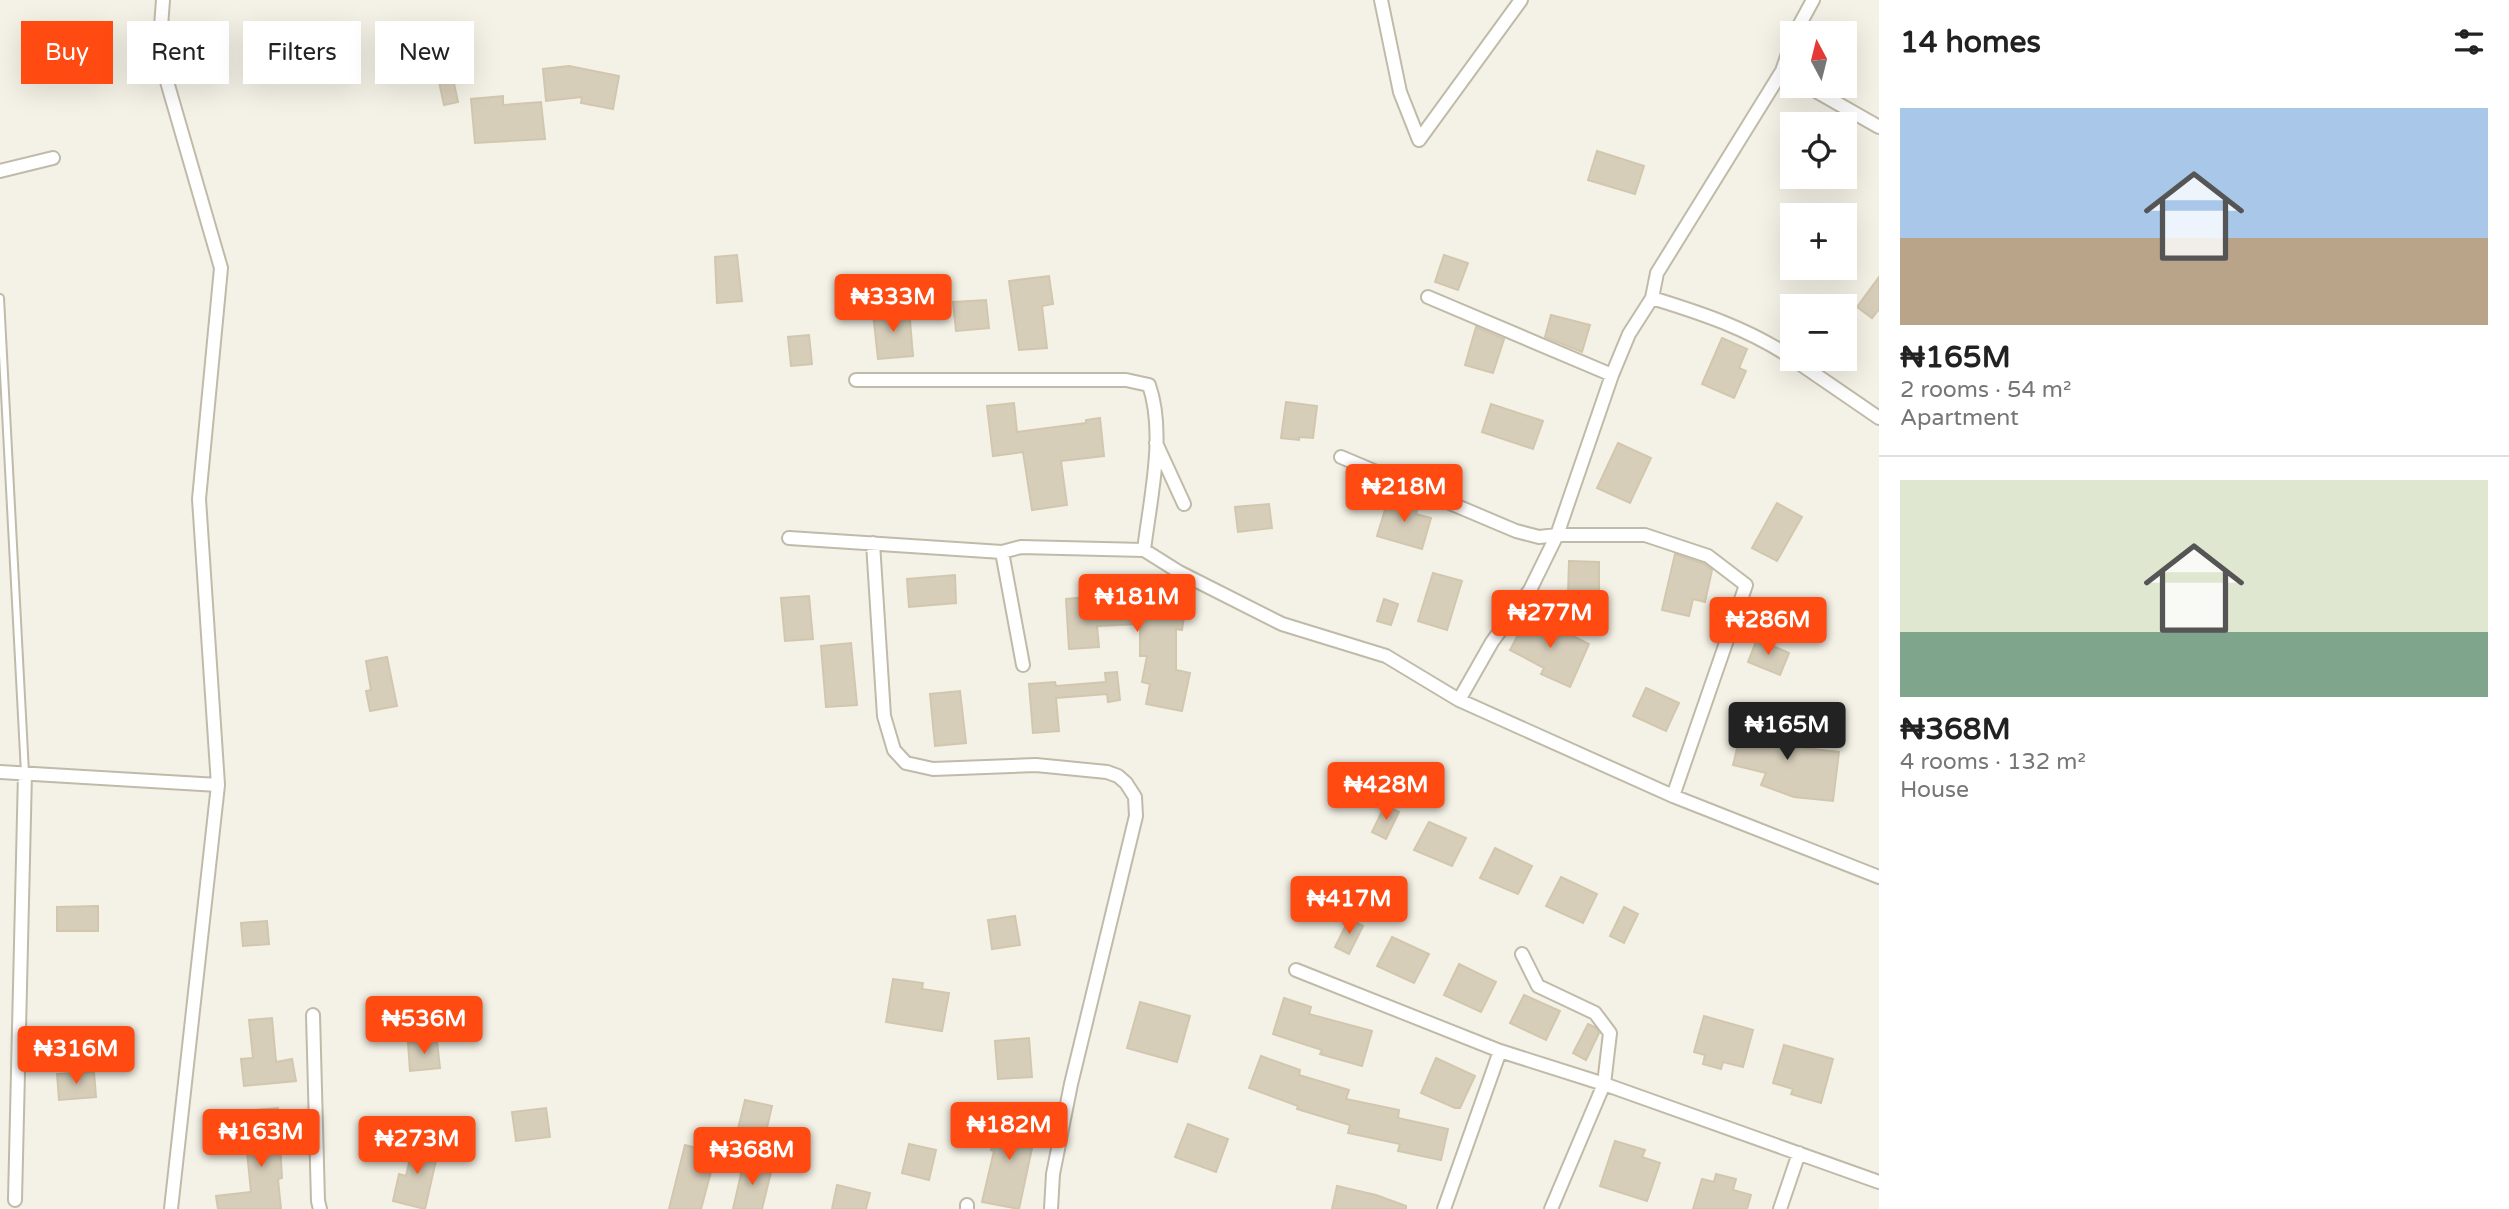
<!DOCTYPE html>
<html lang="en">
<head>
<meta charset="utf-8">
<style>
	body { margin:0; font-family:"Varela Round",sans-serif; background:#f6f6f6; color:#222; height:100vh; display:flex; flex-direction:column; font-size:26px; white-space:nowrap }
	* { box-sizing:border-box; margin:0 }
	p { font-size:23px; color:#767676 }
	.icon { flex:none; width:38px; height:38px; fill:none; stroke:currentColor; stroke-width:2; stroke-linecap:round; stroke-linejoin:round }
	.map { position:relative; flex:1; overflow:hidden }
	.side { display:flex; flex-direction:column; background:#fff; width:630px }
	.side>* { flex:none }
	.banner { position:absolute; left:21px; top:21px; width:665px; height:63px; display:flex; gap:14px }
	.needle { width:46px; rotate:353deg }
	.buttons { position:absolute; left:1780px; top:21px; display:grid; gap:14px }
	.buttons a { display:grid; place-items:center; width:77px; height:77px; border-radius:0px; background:#fff; box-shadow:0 7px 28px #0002; font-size:35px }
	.price { position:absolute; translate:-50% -60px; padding:0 16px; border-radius:7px; background:#ff4b12; color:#fff; font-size:23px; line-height:46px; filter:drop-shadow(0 2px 4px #0008) }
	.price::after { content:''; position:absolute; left:50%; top:42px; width:21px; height:16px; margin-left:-10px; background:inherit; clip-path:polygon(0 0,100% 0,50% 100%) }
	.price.selected { background:#222; color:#fff }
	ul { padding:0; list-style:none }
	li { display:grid; align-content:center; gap:14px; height:371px; padding:0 21px }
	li+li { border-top:2px solid #e0e0e0 }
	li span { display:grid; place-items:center; height:217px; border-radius:0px; color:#555 }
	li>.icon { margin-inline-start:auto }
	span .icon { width:126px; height:126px; fill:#fffc; stroke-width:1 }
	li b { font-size:30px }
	h2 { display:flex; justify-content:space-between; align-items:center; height:84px; padding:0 21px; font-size:30px }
	.tag { padding:0 24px; border-radius:0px; background:#fff; box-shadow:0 7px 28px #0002; font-size:24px; line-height:63px }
	.tag.selected { background:#ff4b12; color:#fff }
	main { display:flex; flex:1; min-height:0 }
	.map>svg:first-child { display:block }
	.building { fill:#d7ceba; stroke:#d2c7ad; stroke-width:2 }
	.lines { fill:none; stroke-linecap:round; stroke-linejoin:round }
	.service-casing { stroke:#c0baa8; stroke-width:10 }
	.minor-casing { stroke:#c0baa8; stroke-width:16 }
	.service { stroke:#fff; stroke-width:6 }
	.minor { stroke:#fff; stroke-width:12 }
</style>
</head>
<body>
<main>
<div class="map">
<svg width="1879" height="1209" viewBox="0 0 1879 1209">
	<rect width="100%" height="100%" fill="#f4f1e6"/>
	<path class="building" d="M569,66L619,76L613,109L581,103L582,97L546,101L543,69Z
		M452,74L458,102L444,105L438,77Z
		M503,96V105L541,102L545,139L475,143L471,99Z
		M1597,151L1644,166L1635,194L1588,180Z
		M737,255L742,301L717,303L715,257Z
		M1444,255L1468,263L1458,290L1435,282Z
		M1049,276L1053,304L1042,306L1047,348L1019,350L1009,281Z
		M1879,277V309L1872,318L1857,307Z
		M986,300L989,328L956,331L953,302Z
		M909,309L913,356L878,359L873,313Z
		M1551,315L1590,325L1582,352L1545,337Z
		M1476,327L1504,339L1493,373L1465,365Z
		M809,335L812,364L791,366L788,337Z
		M1722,338L1747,349L1739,368L1746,371L1734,398L1702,384Z
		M1286,402L1317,406L1313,438L1299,437V440L1281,438Z
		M1014,403L1017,432L1086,423V420L1100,418L1104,456L1061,461L1067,505L1032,510L1023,452L993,456L987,406Z
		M1491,404L1543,421L1533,449L1482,432Z
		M1618,443L1651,458L1630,503L1597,488Z
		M1389,497L1418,505L1416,514L1431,518L1422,549L1377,536Z
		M1777,503L1802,517L1777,561L1752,548Z
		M1269,504L1272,528L1238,532L1235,507Z
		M1675,554L1704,564L1712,570L1705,602L1693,599L1689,616L1662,610Z
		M1569,561L1599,562V595H1568Z
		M1433,573L1462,581L1447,630L1418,621Z
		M955,575L956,603L909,607L907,579Z
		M1099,576L1101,599L1130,598V587L1187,595L1182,630L1176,629V670L1190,673L1182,711L1146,704L1150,684L1142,682L1147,656H1140V624L1097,626L1099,647L1069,649L1066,599L1088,597L1086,578Z
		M809,596L813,639L785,641L781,598Z
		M1384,599L1398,604L1391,625L1377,621Z
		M1529,614L1589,644L1570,687L1541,674L1544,668L1510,650Z
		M1757,639L1789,653L1780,675L1748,662Z
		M851,643L857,705L826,707L821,646Z
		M387,657L397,706L370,711L366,691L371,690L366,661Z
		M1117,672L1120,700L1108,702L1107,694L1056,698L1059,731L1033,733L1029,684L1055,682L1056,686L1106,682L1105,673Z
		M1646,688L1679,703L1666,731L1633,716Z
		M960,691L966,743L935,746L930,694Z
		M1745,716L1772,722L1771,729L1805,741L1803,748L1839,752L1833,801L1794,797L1761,785L1766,773L1733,765Z
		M1385,805L1399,812L1386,839L1372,832Z
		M1429,822L1466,838L1452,866L1414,850Z
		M1495,848L1532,866L1518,894L1480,878Z
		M1561,877L1597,894L1583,923L1546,906Z
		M98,906V931H57V907Z
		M1624,907L1638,914L1624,943L1610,936Z
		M1015,916L1020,945L992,949L988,920Z
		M1349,919L1363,926L1349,954L1335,947Z
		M267,921L269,944L243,946L241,923Z
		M1392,937L1429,954L1414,983L1377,966Z
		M1459,964L1496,982L1481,1012L1444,995Z
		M893,979L923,983L922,989L949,993L942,1031L886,1022Z
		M1524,995L1560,1011L1546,1040L1510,1023Z
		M1284,998L1311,1007L1309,1014L1372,1031L1362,1066L1320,1054L1322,1050L1273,1034Z
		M1140,1002L1190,1016L1177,1062L1127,1048Z
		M1704,1016L1753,1030L1743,1067L1723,1062L1721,1069L1703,1064L1705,1055L1694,1052Z
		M272,1018L276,1062L292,1059L296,1081L244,1086L241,1059L253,1058L249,1020Z
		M1588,1024L1595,1027L1599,1033L1586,1060L1573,1053Z
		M1029,1038L1032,1077L998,1079L995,1041Z
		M437,1041L440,1068L410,1071L408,1043Z
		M1784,1045L1833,1059L1821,1103L1791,1094L1793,1089L1773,1083Z
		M1261,1056L1300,1070L1299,1075L1349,1090L1346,1099L1399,1110L1398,1118L1448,1129L1441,1160L1398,1151L1400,1144L1348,1133L1350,1125L1297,1109L1298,1106L1249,1088Z
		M1436,1058L1475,1076L1460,1108H1455L1421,1093Z
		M94,1072L96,1097L59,1100L57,1074Z
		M745,1100L772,1106L765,1136L738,1129Z
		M278,1108L282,1178L278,1179L281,1209H218L216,1196L251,1192L247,1152L260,1151L256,1110Z
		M546,1108L550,1137L516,1141L512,1112Z
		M999,1115L1037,1125L1019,1209L982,1202L994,1151L991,1150Z
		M1188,1124L1228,1139L1216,1172L1175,1157Z
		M414,1141L439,1147L425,1209L393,1201L399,1174L406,1176Z
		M1615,1141L1645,1150L1642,1157L1660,1163L1647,1201L1600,1186Z
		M909,1144L936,1150L929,1180L902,1173Z
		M685,1145L716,1153L701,1209H669Z
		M744,1161L772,1168L762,1209H733Z
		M1716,1174L1736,1179L1733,1190L1751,1195L1747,1209H1693L1702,1179L1714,1182Z
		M837,1185L870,1193L866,1209H832Z
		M1337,1186L1376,1195L1406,1206V1209H1332Z"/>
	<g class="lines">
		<g class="service-casing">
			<path id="service" d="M0,298L25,773"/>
		</g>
		<g class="minor-casing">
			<path id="minor" d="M163,0L159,54L221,268L199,499L218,785L171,1209
				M1381,0L1400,92L1419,140
				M1795,33L1813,0
				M1807,86L1879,127
				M1419,140L1521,0
				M0,171L53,158
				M1428,297L1612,375
				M1652,298C1701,313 1749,329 1792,358
				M1793,359L1879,418
				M856,380H1126L1149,385C1166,434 1150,499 1144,550
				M1156,443L1184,504
				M1341,457L1516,531L1539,537L1557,535H1645L1708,556L1746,585L1673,796
				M789,538L1002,552L1021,547L1144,550L1179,572L1282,624L1386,656L1459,700L1673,796L1879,877
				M873,543L884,716L894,750L906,763L933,769L1036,765L1107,772L1118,776L1126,783L1135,797L1136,816L1071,1084L1053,1174L1051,1209
				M1002,552L1023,665
				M1459,700L1492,642L1530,590L1557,535L1612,375L1629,334L1652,298L1657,273L1782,71L1792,42
				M0,772L218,785
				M1522,954L1538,986L1595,1013L1610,1033L1604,1084L1551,1209
				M1296,970L1500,1051L1604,1084L1879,1182
				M313,1015L318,1201L320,1209
				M15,1200L25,773
				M967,1209V1205
				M1444,1209L1500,1051
				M1780,1209L1799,1153"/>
		</g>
		<use href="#service" class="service"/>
		<use href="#minor" class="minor"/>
	</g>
</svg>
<div class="buttons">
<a><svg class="needle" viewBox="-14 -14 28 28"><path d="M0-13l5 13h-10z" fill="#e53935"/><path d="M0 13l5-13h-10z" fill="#767676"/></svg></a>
<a><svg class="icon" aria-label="locate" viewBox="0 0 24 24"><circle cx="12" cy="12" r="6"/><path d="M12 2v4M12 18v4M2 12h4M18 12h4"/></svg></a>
<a>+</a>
<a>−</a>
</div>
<b class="price" style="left:893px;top:334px">₦333M</b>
<b class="price" style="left:1404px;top:524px">₦218M</b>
<b class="price" style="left:1137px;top:634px">₦181M</b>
<b class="price" style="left:1550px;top:650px">₦277M</b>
<b class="price" style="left:1768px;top:657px">₦286M</b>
<b class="price selected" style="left:1787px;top:762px">₦165M</b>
<b class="price" style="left:1386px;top:822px">₦428M</b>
<b class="price" style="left:1349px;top:936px">₦417M</b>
<b class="price" style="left:424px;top:1056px">₦536M</b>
<b class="price" style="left:76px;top:1086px">₦316M</b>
<b class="price" style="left:1009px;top:1162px">₦182M</b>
<b class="price" style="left:261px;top:1169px">₦163M</b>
<b class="price" style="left:417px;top:1176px">₦273M</b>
<b class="price" style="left:752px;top:1187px">₦368M</b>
<div class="banner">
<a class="tag selected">Buy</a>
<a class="tag">Rent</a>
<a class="tag">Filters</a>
<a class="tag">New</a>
</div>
</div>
<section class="side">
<h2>14 homes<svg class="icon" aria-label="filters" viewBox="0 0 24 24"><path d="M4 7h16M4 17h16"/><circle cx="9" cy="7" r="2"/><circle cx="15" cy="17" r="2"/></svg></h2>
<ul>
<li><span style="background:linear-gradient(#a9c7e8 60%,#b9a48a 0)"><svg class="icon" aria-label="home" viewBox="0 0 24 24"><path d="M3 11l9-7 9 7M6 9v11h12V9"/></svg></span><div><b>₦165M</b><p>2 rooms · 54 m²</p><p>Apartment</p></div></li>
<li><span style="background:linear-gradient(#dfe7d0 70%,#7fa58c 0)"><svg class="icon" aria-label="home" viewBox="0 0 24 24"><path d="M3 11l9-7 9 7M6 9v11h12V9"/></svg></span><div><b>₦368M</b><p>4 rooms · 132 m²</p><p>House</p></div></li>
</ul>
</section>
</main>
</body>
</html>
